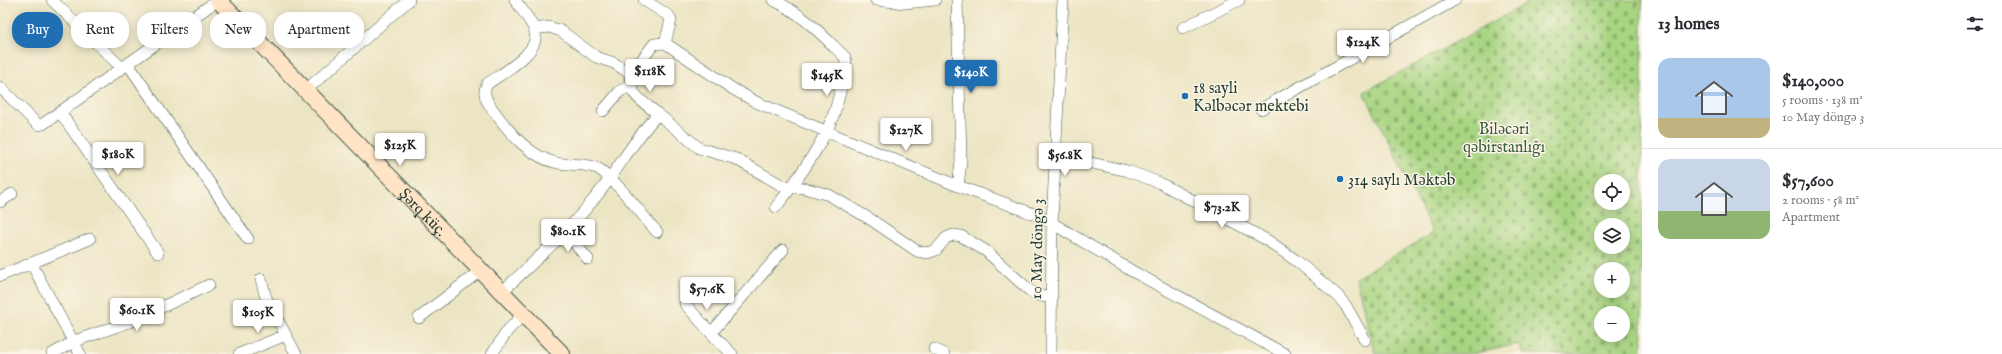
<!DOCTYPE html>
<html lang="en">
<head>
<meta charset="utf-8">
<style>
	body { margin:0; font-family:"IM FELL English",serif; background:#f2f2f3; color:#2b2b33; height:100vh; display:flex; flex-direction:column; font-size:15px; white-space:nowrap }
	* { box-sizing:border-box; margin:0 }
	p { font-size:13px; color:#7c7c81 }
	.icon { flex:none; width:22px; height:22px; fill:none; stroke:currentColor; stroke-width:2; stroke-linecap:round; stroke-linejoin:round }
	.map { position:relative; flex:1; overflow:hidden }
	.sheet { display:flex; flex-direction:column; background:#fff; width:360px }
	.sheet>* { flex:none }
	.banner { position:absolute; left:12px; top:12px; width:380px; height:36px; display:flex; gap:8px }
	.buttons { position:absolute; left:1594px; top:174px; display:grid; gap:8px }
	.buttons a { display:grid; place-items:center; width:36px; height:36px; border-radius:50%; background:#fff; box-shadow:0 2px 10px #0003; font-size:20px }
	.price { position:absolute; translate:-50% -34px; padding:0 9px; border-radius:4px; background:#fff; color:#222; font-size:13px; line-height:26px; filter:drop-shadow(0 1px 2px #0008) }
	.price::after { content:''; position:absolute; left:50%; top:24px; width:12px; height:9px; margin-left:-6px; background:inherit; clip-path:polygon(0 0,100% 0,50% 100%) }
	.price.selected { background:#1f6fb2; color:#fff }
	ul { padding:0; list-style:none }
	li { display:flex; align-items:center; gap:12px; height:100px; padding:0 16px }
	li+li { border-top:1px solid #e1e1e2 }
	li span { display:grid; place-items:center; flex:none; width:112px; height:80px; border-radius:12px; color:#555 }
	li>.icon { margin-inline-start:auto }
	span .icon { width:48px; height:48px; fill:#fffc; stroke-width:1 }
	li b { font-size:17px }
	h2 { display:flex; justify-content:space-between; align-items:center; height:48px; padding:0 16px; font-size:17px }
	.pill { padding:0 14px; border-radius:16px; background:#fff; box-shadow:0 2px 10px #0003; font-size:14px; line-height:36px }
	.pill.selected { background:#1f6fb2; color:#fff }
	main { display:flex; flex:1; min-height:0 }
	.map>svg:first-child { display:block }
	.cemetery { fill:url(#cemetery-stones); stroke:#64895b; fill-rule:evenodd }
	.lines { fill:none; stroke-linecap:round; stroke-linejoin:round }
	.street-casing { stroke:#3e564a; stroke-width:12 }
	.secondary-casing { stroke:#3e564a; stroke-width:18 }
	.street { stroke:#fff; stroke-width:11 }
	.secondary { stroke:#ffe4c6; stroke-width:16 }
	.poi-dot { fill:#1f6fb2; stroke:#fcf5e5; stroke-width:1.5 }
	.labels { text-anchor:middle; stroke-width:3; stroke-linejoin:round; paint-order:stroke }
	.poi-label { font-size:16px; fill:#1f3d34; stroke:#fcf5e5; text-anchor:start }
	.park-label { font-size:16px; fill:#3a5b44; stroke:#fcf5e5 }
	.street-label { font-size:16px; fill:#1f3d34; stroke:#fcf5e5 }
</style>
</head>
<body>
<main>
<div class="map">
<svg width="1642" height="354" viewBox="0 0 1642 354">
	<defs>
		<pattern id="cemetery-stones" width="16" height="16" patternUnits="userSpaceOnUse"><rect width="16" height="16" fill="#a8d582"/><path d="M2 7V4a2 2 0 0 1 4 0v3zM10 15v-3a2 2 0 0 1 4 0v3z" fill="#88ae6b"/></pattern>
	</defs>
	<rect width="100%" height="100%" fill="#fcf5e5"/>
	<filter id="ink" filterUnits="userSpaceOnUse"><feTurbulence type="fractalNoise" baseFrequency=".025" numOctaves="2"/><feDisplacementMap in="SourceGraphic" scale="8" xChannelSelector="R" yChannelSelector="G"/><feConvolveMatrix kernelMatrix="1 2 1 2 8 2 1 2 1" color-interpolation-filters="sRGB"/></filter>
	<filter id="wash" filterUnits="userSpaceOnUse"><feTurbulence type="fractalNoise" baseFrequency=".012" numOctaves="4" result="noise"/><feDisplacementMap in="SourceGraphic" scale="16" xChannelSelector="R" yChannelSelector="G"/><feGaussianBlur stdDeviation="0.9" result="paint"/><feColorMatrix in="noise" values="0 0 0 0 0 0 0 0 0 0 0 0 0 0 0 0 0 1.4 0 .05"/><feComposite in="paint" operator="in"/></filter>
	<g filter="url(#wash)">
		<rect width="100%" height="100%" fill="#ece5c4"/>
		<path class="cemetery" d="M1525,0H1642V354H1523L1519,344L1471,354H1375L1356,278L1433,233L1364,92L1526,4ZM1601,181H1623V203H1601ZM1601,225H1623V247H1601ZM1601,269H1623V291H1601ZM1601,313H1623V335H1601Z"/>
	</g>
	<g filter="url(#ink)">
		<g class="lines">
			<g class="street-casing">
				<path id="street" d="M52,0L122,68
					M515,0C521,9 530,19 534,29C544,51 502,73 487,84C486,87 484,90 485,93C485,101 491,107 496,114C511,134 530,157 557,163C570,166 586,162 599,169C617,181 642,215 657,232
					M644,0L669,16L671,20L665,43
					M773,0C802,13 822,35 845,57L846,63C842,82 839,102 832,119C819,149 796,182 776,207
					M876,0L905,3L935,0
					M957,0L961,161L958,186
					M1183,28L1239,0
					M534,29L549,27L561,31L596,57L614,63L631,74L654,44L665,43L733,89L758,103L958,186L1034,214L1052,223L1132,271L1285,354
					M128,64L248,239
					M631,74C626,94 644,102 658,114
					M0,87L35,122L39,125L43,124L218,0
					M306,90L409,0
					M1261,109L1455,0
					M603,111L620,91L630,86
					M60,112L158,253
					M1055,155L1128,171L1160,183L1267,240L1298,262L1337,295L1346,306L1365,340
					M0,202L12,194
					M565,232L588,259
					M31,263L80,354
					M0,276L90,239
					M261,279L266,298L296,354
					M502,292C533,262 567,233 594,199C617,172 633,140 658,114L699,148L736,159L783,186L804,188L829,195L870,219L917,251L927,253L936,250L946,238L953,235L961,236L986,251L1029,290L1037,295L1052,298
					M685,304L711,333
					M419,318L481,270
					M934,349L944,354
					M52,354L75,341L132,321L209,285
					M239,354L286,335
					M492,354L508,330L524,314
					M732,354L711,333L783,250
					M1051,354L1052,223L1063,0"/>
			</g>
			<g class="secondary-casing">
				<g id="secondary">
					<path id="s1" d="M218,0L562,354"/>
				</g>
			</g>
			<use href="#street" class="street"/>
			<use href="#secondary" class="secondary"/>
		</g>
	</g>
	<g class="poi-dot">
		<circle cx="1185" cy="96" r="4"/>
		<circle cx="1340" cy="179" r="4"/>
	</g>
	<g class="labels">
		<g class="poi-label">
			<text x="1193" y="93">18 sayli<tspan x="1193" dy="18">Kəlbəcər mektebi</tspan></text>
			<text x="1348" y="185">314 saylı Məktəb</text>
		</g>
		<g class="park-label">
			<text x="1504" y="134">Biləcəri<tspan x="1504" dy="18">qəbirstanlığı</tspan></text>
		</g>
		<g class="street-label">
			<text dy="6" stroke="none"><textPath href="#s1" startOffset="295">Şərq küç.</textPath></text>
			<text transform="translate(1036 249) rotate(-89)" y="6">10 May döngə 3</text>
		</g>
	</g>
</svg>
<div class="buttons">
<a><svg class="icon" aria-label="locate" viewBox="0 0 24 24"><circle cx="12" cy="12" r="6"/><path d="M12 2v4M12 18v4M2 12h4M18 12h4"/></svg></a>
<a><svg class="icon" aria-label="layers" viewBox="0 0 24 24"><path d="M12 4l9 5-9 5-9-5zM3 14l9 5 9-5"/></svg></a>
<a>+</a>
<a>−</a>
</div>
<b class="price" style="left:1363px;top:64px">$124K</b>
<b class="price" style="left:650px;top:93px">$118K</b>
<b class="price selected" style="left:971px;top:94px">$140K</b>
<b class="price" style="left:827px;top:97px">$145K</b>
<b class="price" style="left:906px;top:152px">$127K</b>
<b class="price" style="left:400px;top:167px">$125K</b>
<b class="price" style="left:118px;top:176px">$180K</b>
<b class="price" style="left:1065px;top:177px">$56.8K</b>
<b class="price" style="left:1222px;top:229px">$73.2K</b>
<b class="price" style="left:568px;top:253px">$80.1K</b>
<b class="price" style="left:707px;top:311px">$57.6K</b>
<b class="price" style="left:137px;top:332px">$60.1K</b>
<b class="price" style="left:258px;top:334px">$105K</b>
<div class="banner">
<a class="pill selected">Buy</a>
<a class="pill">Rent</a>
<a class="pill">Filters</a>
<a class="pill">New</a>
<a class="pill">Apartment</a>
</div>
</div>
<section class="sheet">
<h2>13 homes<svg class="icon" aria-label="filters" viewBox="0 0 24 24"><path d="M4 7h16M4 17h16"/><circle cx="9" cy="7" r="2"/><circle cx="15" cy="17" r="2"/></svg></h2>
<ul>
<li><span style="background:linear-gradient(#a9c7e8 75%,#c2b280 0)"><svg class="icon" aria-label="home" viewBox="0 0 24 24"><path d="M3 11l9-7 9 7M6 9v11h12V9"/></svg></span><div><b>$140,000</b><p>5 rooms · 138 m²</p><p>10 May döngə 3</p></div></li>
<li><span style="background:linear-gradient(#c9d6e8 65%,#8fb573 0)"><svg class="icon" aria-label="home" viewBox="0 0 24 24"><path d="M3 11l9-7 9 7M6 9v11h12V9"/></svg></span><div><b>$57,600</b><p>2 rooms · 58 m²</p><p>Apartment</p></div></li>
</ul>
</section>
</main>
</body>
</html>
